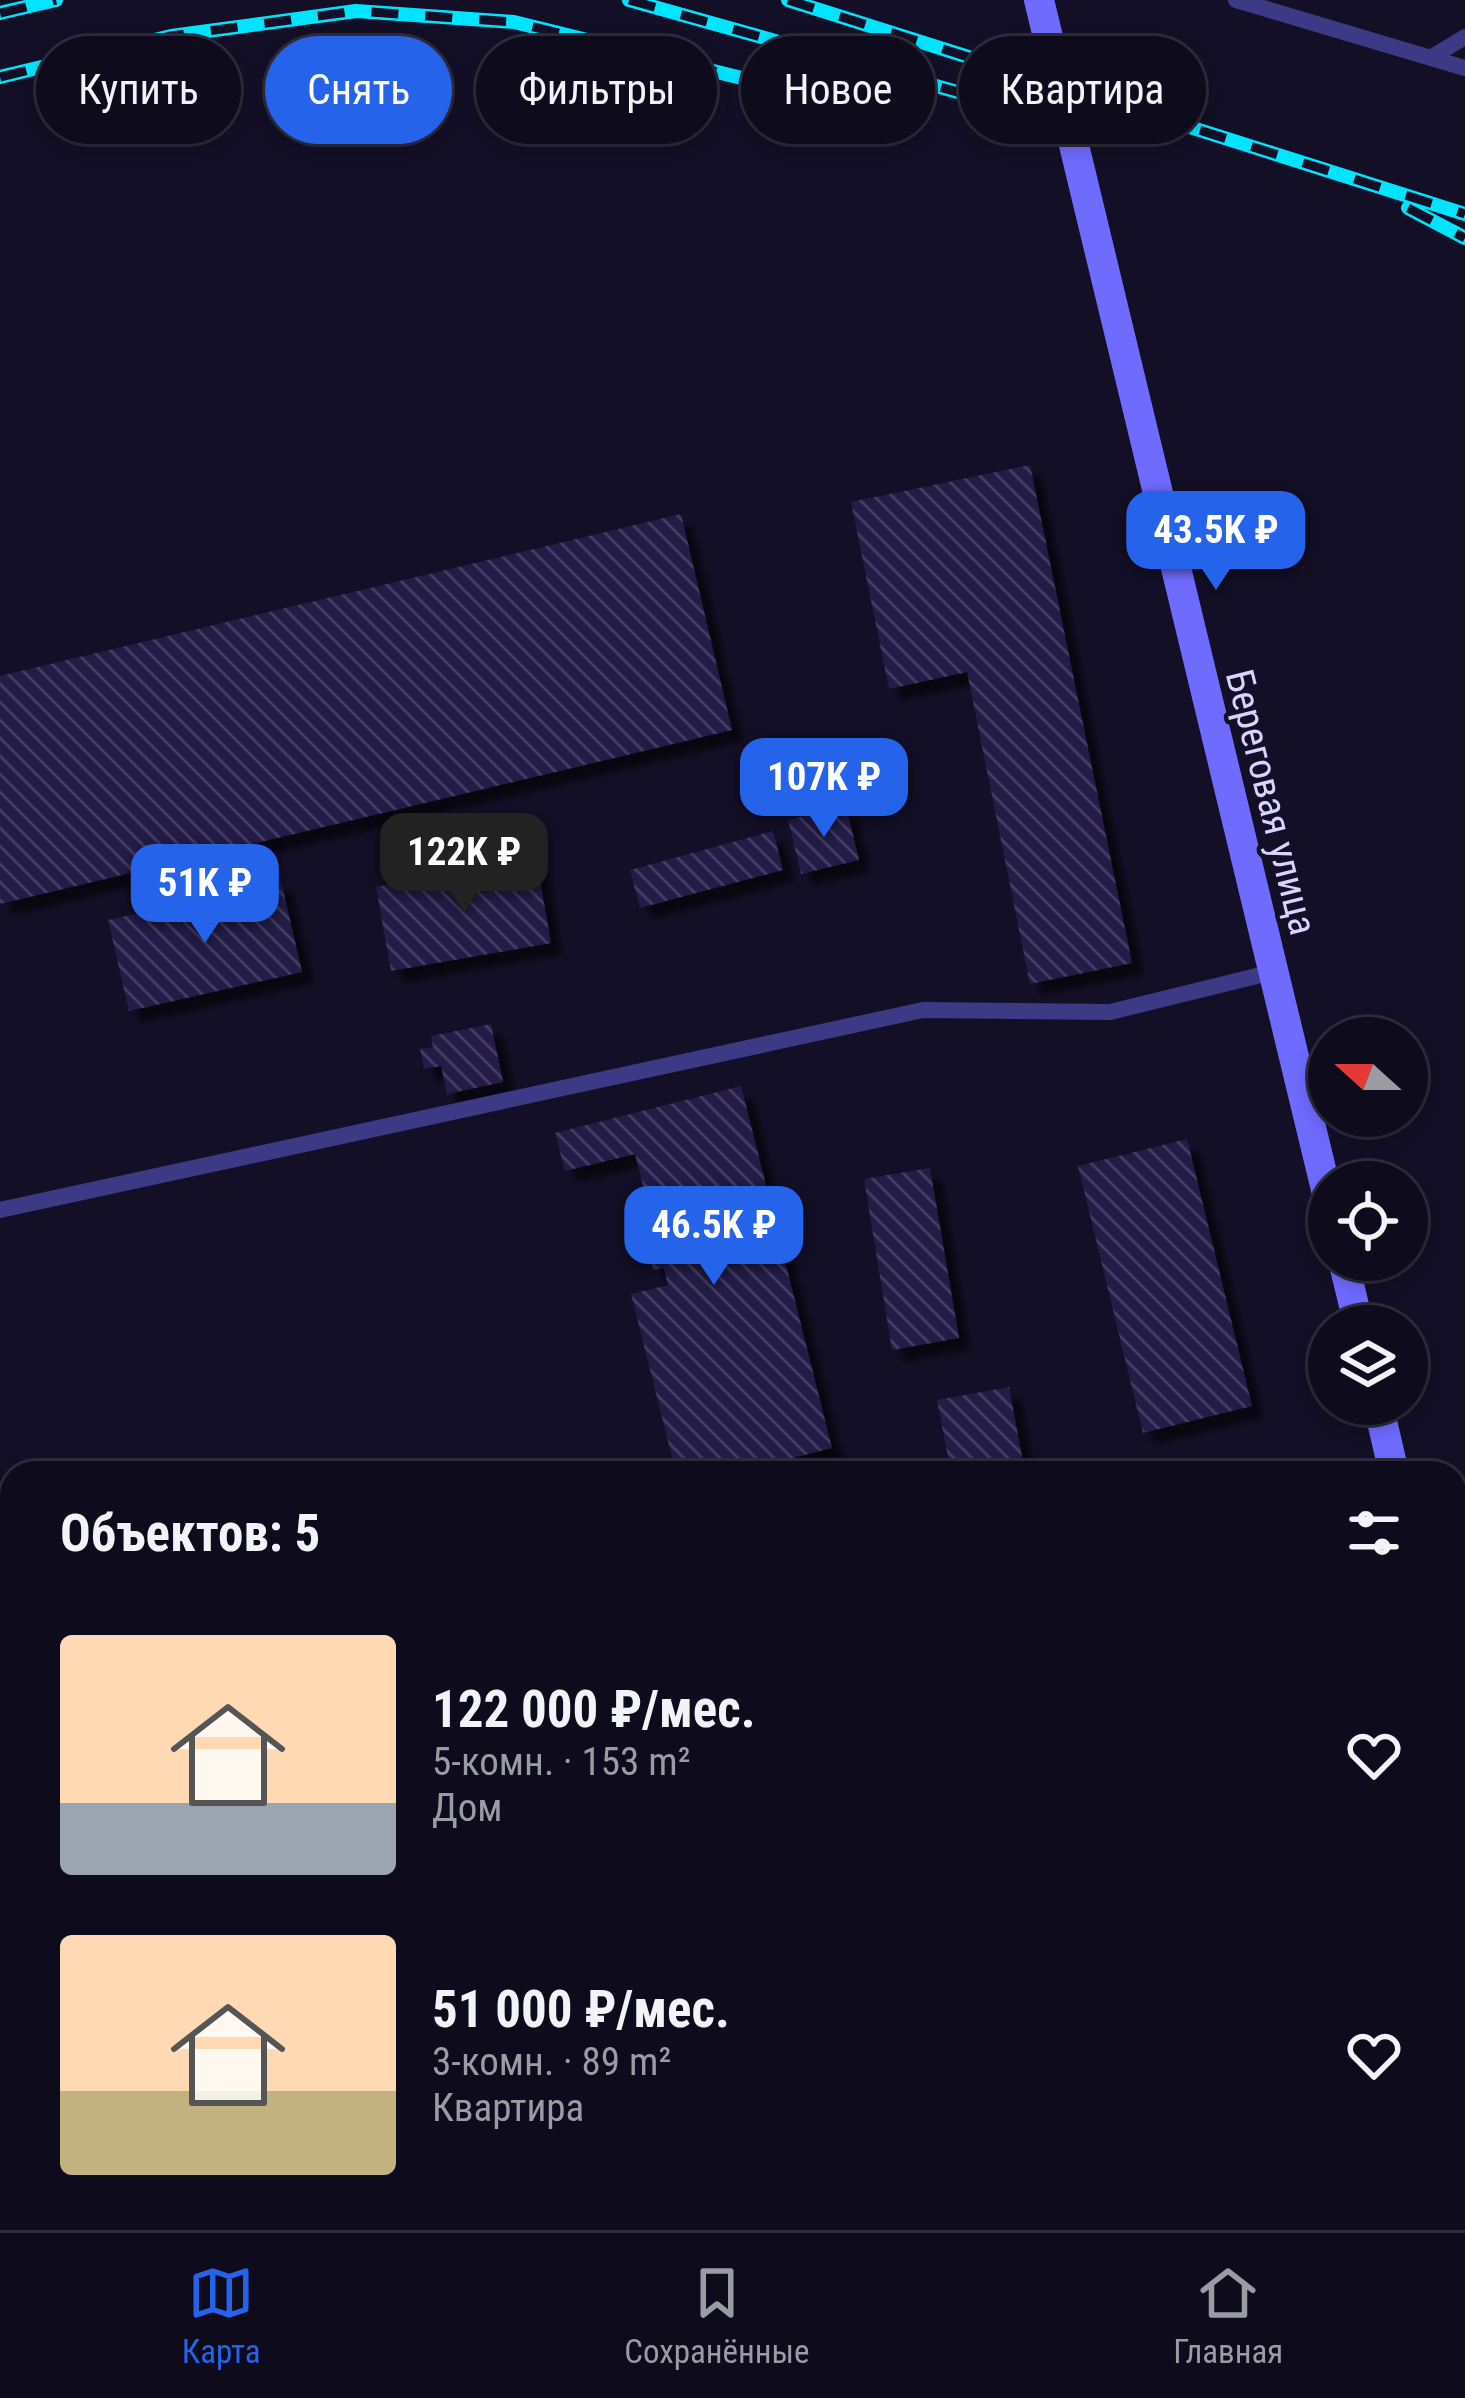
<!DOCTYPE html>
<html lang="ru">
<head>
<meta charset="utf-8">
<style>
	body { margin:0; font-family:"Roboto Condensed",sans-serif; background:#1c1929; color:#f1f3f6; height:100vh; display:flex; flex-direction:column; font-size:45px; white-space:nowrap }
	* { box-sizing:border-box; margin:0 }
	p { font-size:39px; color:#9b9ba3 }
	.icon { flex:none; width:66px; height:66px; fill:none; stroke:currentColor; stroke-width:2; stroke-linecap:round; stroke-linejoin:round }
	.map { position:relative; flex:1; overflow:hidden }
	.panel { position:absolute; left:0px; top:1461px; width:1467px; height:771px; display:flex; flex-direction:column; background:#0e0b1c; border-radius:36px 36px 0 0; box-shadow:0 6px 18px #0003,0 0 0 3px #2e2b3b }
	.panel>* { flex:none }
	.banner { position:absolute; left:36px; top:36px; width:1395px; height:108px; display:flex; gap:24px }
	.needle { width:78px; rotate:291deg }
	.fabs { position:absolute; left:1308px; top:1017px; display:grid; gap:24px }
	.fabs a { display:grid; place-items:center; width:120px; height:120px; border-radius:50%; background:#0e0b1c; box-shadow:0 6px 18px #0003,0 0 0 3px #2e2b3b; font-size:60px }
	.price { position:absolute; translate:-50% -102px; padding:0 27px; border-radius:24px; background:#2563eb; color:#fff; font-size:39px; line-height:78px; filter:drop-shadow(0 3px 6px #0008) }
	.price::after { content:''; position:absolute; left:50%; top:72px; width:36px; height:27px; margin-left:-18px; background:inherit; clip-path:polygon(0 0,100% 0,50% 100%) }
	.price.current { background:#222; color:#fff }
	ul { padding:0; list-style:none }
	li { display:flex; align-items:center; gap:36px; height:300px; padding:0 60px }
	li span { display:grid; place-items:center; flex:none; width:336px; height:240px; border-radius:12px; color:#555 }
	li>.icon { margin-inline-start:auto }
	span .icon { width:144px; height:144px; fill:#fffc; stroke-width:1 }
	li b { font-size:51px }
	h2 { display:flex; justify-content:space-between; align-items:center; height:144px; padding:0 60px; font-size:51px }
	.chip { padding:0 42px; border-radius:54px; background:#0e0b1c; box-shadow:0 6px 18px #0003,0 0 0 3px #2e2b3b; font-size:42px; line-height:108px }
	.chip.current { background:#2563eb; color:#fff }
	.dock { display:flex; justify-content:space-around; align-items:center; height:168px; border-top:3px solid #2e2b3b; background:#0e0b1c; font-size:33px; color:#9b9ba3 }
	.dock a { display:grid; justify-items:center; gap:6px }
	.dock .current { color:#2563eb }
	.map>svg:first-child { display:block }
	.building { fill:url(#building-back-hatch); filter:url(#shadow) }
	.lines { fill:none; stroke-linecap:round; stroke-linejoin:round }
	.lane { stroke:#3d3a85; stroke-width:16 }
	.secondary { stroke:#6f6bff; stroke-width:30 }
	.rail-casing { stroke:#00e5ff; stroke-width:14 }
	.rail { stroke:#130f26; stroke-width:9; stroke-dasharray:27; stroke-linecap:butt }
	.labels { text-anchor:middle; stroke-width:9; stroke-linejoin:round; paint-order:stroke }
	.street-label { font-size:39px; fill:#d9d4ff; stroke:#130f26 }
</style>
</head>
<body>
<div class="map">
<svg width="1465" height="2230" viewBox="0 0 1465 2230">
	<defs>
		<pattern id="building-back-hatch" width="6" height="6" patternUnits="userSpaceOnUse" patternTransform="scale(3)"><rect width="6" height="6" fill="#241b47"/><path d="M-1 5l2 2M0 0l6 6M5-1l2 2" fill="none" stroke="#433b63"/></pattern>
		<filter id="shadow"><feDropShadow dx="11" dy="11" stdDeviation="3" flood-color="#0009"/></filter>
	</defs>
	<rect width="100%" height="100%" fill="#130f26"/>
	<path class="building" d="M1030,465L1132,963L1030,984L967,672L889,689L851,502Z
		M681,514L732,730L0,904V676Z
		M846,806L859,860L801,874L788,820Z
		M773,831L783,870L640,908L630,870Z
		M536,858L551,943L391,971L376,887Z
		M281,881L302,972L129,1011L108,920Z
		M491,1024L503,1082L447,1094L441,1066L424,1069L420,1049L433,1047L431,1036Z
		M741,1086L832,1448L785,1460L788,1473H676L631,1294L668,1285L664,1268L653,1270L648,1247L658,1244L635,1154L565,1171L555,1133Z
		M1187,1139L1252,1406L1143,1433L1078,1166Z
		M930,1168L959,1338L892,1350L864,1179Z
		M1009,1387L1025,1473H951L937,1400Z
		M12,1719V2220H726L728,2230H0V1721Z
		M812,2220H1017L1019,2230H814Z
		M1233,2220H1328L1331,2230H1247L1246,2224L1234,2227Z"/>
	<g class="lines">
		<path class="lane" d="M1236,0L1465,68
			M1430,58L1465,37
			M0,1210L923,1010L1110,1012L1273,972
			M1038,2220L1041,2230"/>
		<path class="secondary" d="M1039,0L1329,1202
			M1343,1260L1359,1326
			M1378,1404L1394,1473
			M1455,1724L1465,1766"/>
		<g class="rail-casing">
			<path id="rail" d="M629,0L1011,107
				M788,0L1465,214
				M0,13L56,0
				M0,77L171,36L356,11L514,22L835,101
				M1408,208L1465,238"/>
		</g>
		<use href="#rail" class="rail"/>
	</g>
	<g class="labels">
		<g class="street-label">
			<text transform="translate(1272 802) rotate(76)" y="14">Береговая улица</text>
		</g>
	</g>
</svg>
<div class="fabs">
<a><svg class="needle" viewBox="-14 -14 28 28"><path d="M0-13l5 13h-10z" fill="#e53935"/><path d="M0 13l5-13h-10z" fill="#9b9ba3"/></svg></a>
<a><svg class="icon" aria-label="locate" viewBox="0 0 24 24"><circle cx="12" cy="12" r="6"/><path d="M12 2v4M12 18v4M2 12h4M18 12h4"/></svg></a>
<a><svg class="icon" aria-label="layers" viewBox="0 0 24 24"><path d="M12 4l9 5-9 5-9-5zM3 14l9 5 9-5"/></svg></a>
</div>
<b class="price" style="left:1216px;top:593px">43.5K ₽</b>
<b class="price" style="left:824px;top:840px">107K ₽</b>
<b class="price current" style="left:464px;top:915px">122K ₽</b>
<b class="price" style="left:205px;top:946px">51K ₽</b>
<b class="price" style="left:714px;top:1288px">46.5K ₽</b>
<div class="banner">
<a class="chip">Купить</a>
<a class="chip current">Снять</a>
<a class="chip">Фильтры</a>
<a class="chip">Новое</a>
<a class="chip">Квартира</a>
</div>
<section class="panel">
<h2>Объектов: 5<svg class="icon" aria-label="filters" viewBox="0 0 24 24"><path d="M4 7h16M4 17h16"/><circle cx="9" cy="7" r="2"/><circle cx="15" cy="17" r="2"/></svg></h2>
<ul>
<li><span style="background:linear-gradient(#ffd9b3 70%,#9aa5b1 0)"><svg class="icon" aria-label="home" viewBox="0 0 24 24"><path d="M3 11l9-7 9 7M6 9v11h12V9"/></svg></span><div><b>122 000 ₽/мес.</b><p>5-комн. · 153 m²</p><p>Дом</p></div><svg class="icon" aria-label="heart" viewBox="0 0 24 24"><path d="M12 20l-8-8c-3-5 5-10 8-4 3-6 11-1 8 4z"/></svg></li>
<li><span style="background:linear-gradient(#ffd9b3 65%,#c2b280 0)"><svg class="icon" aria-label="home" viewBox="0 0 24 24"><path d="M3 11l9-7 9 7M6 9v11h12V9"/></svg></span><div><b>51 000 ₽/мес.</b><p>3-комн. · 89 m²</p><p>Квартира</p></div><svg class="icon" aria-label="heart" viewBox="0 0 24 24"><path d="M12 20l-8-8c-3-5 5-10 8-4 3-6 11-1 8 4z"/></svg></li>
</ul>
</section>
</div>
<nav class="dock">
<a class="current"><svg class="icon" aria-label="map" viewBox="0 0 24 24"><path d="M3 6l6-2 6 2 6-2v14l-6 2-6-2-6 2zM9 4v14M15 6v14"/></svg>Карта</a>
<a><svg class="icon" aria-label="saved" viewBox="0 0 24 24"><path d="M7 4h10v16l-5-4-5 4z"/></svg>Сохранённые</a>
<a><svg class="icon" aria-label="home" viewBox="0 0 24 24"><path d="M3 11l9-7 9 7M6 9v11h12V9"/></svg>Главная</a>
</nav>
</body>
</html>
